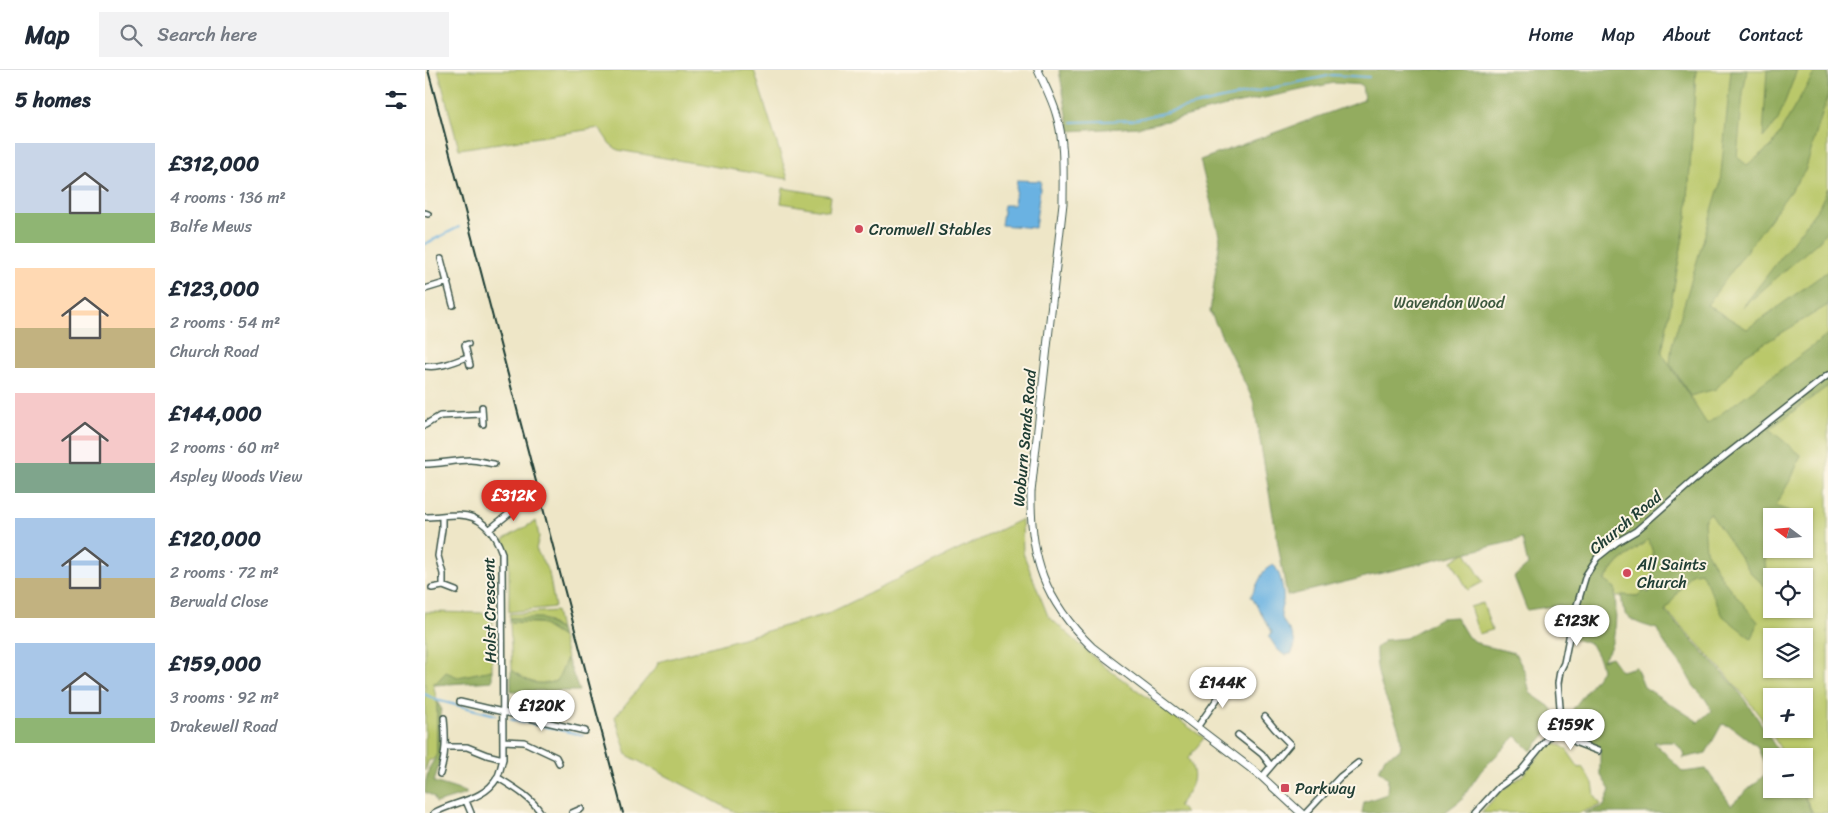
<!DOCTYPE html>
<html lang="en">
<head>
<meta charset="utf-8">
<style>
	body { margin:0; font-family:Sriracha,sans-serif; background:#f2f2f3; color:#1f2937; height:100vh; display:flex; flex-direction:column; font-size:19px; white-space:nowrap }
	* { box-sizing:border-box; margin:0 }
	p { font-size:16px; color:#747a83 }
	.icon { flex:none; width:28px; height:28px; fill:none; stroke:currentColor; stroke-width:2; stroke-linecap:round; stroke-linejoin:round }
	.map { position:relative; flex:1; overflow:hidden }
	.drawer { display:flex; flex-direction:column; background:#fff; width:425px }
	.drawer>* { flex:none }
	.needle { width:32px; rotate:286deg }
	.buttons { position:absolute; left:1338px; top:438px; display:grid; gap:10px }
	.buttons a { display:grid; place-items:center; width:50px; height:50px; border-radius:0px; background:#fff; box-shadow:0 1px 4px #0004; font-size:25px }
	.price { position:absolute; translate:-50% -42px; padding:0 11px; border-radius:18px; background:#fff; color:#222; font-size:16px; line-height:32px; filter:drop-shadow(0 1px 2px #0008) }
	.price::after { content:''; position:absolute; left:50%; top:30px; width:15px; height:11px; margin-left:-8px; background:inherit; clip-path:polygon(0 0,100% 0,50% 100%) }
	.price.active { background:#d93025; color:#fff }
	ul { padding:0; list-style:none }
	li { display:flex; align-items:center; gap:15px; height:125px; padding:0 15px }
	li span { display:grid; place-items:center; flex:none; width:140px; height:100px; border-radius:0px; color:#555 }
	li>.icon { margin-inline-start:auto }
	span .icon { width:60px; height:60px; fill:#fffc; stroke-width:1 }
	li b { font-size:21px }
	h2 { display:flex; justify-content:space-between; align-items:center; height:60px; padding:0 15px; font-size:21px }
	header { display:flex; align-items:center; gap:30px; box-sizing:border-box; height:70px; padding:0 25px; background:#fff; border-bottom:1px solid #e0e1e3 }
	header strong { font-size:24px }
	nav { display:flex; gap:28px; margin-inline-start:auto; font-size:18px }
	.search { width:350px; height:45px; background:#f2f2f3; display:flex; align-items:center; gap:12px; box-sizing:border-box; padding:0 18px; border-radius:0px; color:#747a83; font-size:19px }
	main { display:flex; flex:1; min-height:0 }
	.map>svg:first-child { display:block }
	.green { fill:#bac86a; stroke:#6c824f; fill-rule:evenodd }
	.forest { fill:#93ac5e; stroke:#597449; fill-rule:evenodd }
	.water { fill:#6bb2e2; stroke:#45788b }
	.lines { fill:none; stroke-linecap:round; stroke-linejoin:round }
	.stream { stroke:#6bb2e2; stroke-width:2 }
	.street-casing { stroke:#3e564a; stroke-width:8 }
	.secondary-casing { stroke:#3e564a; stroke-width:9 }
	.street { stroke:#fff; stroke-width:5 }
	.secondary { stroke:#fff; stroke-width:7 }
	.rail { stroke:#1f3d34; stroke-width:2 }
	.poi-dot { fill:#d1495b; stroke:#fcf5e5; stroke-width:2 }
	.labels { text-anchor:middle; stroke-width:4; stroke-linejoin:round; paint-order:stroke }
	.poi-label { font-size:16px; fill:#1f3d34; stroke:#fcf5e5; text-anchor:start }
	.park-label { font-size:16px; fill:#3e593f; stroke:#fcf5e5 }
	.street-label { font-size:16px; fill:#1f3d34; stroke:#fcf5e5 }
</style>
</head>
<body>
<header>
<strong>Map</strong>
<div class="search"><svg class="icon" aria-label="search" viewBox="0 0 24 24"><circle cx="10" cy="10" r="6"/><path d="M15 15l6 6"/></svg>Search here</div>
<nav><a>Home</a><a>Map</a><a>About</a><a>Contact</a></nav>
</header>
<main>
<section class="drawer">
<h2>5 homes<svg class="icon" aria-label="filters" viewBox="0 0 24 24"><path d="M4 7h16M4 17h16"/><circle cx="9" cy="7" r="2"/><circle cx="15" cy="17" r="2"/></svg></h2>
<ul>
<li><span style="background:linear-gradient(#c9d6e8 70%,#8fb573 0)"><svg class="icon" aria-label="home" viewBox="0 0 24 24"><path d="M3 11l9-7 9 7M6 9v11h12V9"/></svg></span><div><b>£312,000</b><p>4 rooms · 136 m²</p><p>Balfe Mews</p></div></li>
<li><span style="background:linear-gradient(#ffd9b3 60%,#c2b280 0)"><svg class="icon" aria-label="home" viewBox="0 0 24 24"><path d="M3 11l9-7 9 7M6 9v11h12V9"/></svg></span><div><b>£123,000</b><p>2 rooms · 54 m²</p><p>Church Road</p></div></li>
<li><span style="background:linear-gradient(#f6c9c9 70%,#7fa58c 0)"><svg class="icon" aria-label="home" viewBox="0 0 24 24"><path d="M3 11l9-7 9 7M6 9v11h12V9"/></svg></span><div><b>£144,000</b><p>2 rooms · 60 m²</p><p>Aspley Woods View</p></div></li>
<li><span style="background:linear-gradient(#a9c7e8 60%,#c2b280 0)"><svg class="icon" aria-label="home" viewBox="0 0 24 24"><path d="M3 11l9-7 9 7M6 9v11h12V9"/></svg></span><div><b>£120,000</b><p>2 rooms · 72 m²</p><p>Berwald Close</p></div></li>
<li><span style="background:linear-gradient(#a9c7e8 75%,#8fb573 0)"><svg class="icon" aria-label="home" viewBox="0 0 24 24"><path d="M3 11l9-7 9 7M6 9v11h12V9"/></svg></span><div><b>£159,000</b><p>3 rooms · 92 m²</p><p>Drakewell Road</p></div></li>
</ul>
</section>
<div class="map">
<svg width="1403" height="743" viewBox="0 0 1403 743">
	<rect width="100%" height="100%" fill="#fcf5e5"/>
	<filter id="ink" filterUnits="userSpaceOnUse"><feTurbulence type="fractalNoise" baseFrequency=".02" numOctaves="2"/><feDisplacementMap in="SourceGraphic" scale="10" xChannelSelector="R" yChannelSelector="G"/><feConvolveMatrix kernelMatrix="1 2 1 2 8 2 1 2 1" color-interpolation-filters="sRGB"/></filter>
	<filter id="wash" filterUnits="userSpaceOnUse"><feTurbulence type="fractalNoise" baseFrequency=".0096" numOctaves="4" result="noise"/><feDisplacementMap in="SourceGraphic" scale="20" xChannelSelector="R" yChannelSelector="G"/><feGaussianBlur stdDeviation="1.12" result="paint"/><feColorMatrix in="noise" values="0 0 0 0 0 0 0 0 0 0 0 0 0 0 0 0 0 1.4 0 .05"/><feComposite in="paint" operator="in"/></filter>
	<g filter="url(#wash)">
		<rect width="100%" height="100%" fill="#eee6c7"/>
		<path class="green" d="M13,0H329L363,109L193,80L185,74L174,58L34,79Z
			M1271,0H1403V743H1388L1376,719H1379V686H1359C1330,628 1279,582 1236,535L1302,407L1236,283L1262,146ZM1346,446H1379V479H1346ZM1346,506H1379V539H1346ZM1346,566H1379V599H1346ZM1346,626H1379V659H1346Z
			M358,118L406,126L404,141L356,133Z
			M597,449L598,483L623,546L680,597L779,668L763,688C775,710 766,718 753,736L761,743H312L202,685L190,647L232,596L233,592L402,544Z
			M111,451L114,467L111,479L124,503L130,537L84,542V486L79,469Z
			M1223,470C1234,490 1230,509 1214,526H1190V518L1179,511L1194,492Z
			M1041,482L1058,512L1043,520L1027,491Z
			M1058,533L1067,560L1054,564L1045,537Z
			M131,541L135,560L121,550L85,548L84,544Z
			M0,542L67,543V600L8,613L12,632V685L7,690H4L0,701Z
			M85,552L115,553L137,567L142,588L132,611C111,616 104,613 87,600Z
			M1127,670L1141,679L1154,698L1157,697L1168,713L1170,726L1176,735L1154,743H1056L1075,722L1097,706Z"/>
		<path class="forest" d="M634,0H1271L1262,145L1237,283L1282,354L1403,265V316L1344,359L1376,385L1367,407L1350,436L1364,441L1358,446H1346V460L1342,466L1340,492L1341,504L1346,510V522L1326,503L1285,443L1279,450L1281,481L1298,510L1333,552L1327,569L1298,546L1276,502L1265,504L1240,541L1310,616L1335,652L1356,686H1346V696L1342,700L1332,676L1307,657L1297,654L1281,683L1258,688L1260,684L1250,672H1229L1258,702L1281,699L1306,735L1346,699V719H1376L1387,743H1159L1179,736L1185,720L1175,704V679L1152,672L1134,658L1177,600L1175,591L1166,574L1146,568V541L1135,535L1102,540L1089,507L1103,495L1097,469L862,526L828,330L785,242L795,169L775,90L939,30L937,15L909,13L801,36L751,49L713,57L645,61ZM1223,470C1233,489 1228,503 1223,523L1220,520L1214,526L1197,525C1195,550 1212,553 1232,559C1239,575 1246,581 1256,595C1261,601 1264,609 1268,615C1275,624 1283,629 1286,641L1272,653V651L1219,617L1211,597L1196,601L1186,587L1177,590C1194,573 1191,540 1190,518L1179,510L1194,492Z
			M1306,0H1322L1318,24L1312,87L1322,95L1347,76L1391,0H1403V24L1380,101L1282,235L1322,259L1403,201V235L1320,285L1291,319L1265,326L1245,293L1247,275L1295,114Z
			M1342,0H1372L1353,50L1338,68Z
			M1403,118V158L1395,170L1318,237L1394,137Z
			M1031,547L1043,567L1056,575L1090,583L1100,602L1105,623L1128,639L1126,658L1106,681L1091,666L1056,701L1036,730L1019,743H937L939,732L962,724L963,708L954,700L960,687L975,680C979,663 970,651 964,635C956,618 950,598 951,578L960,570L981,568L1015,548Z
			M85,548H116L135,560L137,567L115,553L85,552Z
			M142,588L154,621H86V602L87,600C104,613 112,616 132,611Z
			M67,600V611L9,615L21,602L33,607Z
			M12,632L16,638C14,651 17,659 17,671C17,685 13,699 9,712L41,722V724L11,733L9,727L0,722L1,710L4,698L12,685Z"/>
		<path class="water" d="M592,110L616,111L610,158L576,155L579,135H589Z
			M848,494C856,503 859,520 858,532C857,536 855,541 856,544C859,560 877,566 866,584L859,585L852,579L844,567L847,562L826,526L839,501Z"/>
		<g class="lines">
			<path class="stream" d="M647,52L708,50L797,29L907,5L944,7
				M0,174L34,157
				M0,624L11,630L71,645
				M85,649L158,665"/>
		</g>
	</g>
	<g filter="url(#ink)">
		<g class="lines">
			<g class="street-casing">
				<path id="street" d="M0,143L3,144
					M16,189L28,235
					M0,219L23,212
					M43,274L40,275L45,295
					M0,296C16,298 28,292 42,287
					M57,337L58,354
					M0,355L15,346L57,344
					M0,394C15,394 30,390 45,390C53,390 61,393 69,394
					M17,446V459L13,486L18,504V516
					M0,447C11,447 21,445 32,445C56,444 70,463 77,483L78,689C76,695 75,703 72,708C59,731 29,731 9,743
					M65,459L86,442L90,430
					M7,518L18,516L31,521
					M35,632L160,661
					M773,656L795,625L810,610
					M1132,658L1152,673L1173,681
					M813,665L837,684L846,696
					M78,671L99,672L131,687L134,693
					M21,677H42L62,685L78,689
					M15,704C21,685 21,669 19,648
					M72,707C88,717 106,727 116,743
					M837,707L865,674L850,659L840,647
					M41,731L46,743
					M147,743L156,739
					M881,743L915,707L933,693
					M1050,743L1074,717L1095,702L1133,656L1136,649L1133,613L1135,601L1139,593L1147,552L1161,505L1172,488L1192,472L1211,461L1268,411L1403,305"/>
			</g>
			<g class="secondary-casing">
				<path id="secondary" d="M613,0C619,14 627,29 631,43C640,71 638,104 638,133L606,422C605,488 619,530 667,577L837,707L876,743"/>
			</g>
			<use href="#street" class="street"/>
			<use href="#secondary" class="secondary"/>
			<path class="rail" d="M3,0L198,743"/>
		</g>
	</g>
	<g class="poi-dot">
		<circle cx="434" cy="159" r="5"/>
		<circle cx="1202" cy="503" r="5"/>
		<rect x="855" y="713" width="10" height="10" rx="2.5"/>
	</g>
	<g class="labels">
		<g class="poi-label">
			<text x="444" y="165">Cromwell Stables</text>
			<text x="1212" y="500">All Saints<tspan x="1212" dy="18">Church</tspan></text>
			<text x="870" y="724">Parkway</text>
		</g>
		<g class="park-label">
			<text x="1024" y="238">Wavendon Wood</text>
		</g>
		<g class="street-label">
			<text transform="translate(599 368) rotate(-85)" y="6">Woburn Sands Road</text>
			<text transform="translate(1200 452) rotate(-40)" y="6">Church Road</text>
			<text transform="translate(64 540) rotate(-91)" y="6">Holst Crescent</text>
		</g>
	</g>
</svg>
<div class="buttons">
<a><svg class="needle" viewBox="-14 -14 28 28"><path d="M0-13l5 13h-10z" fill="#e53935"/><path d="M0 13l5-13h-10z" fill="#747a83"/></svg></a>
<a><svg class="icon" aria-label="locate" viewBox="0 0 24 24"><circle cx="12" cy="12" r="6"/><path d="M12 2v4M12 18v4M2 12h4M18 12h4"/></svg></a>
<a><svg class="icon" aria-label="layers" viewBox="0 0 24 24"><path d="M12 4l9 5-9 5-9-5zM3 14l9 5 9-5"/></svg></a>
<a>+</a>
<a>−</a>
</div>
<b class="price active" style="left:89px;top:452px">£312K</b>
<b class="price" style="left:1152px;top:577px">£123K</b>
<b class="price" style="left:798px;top:639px">£144K</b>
<b class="price" style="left:117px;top:662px">£120K</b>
<b class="price" style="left:1146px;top:681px">£159K</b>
</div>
</main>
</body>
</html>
